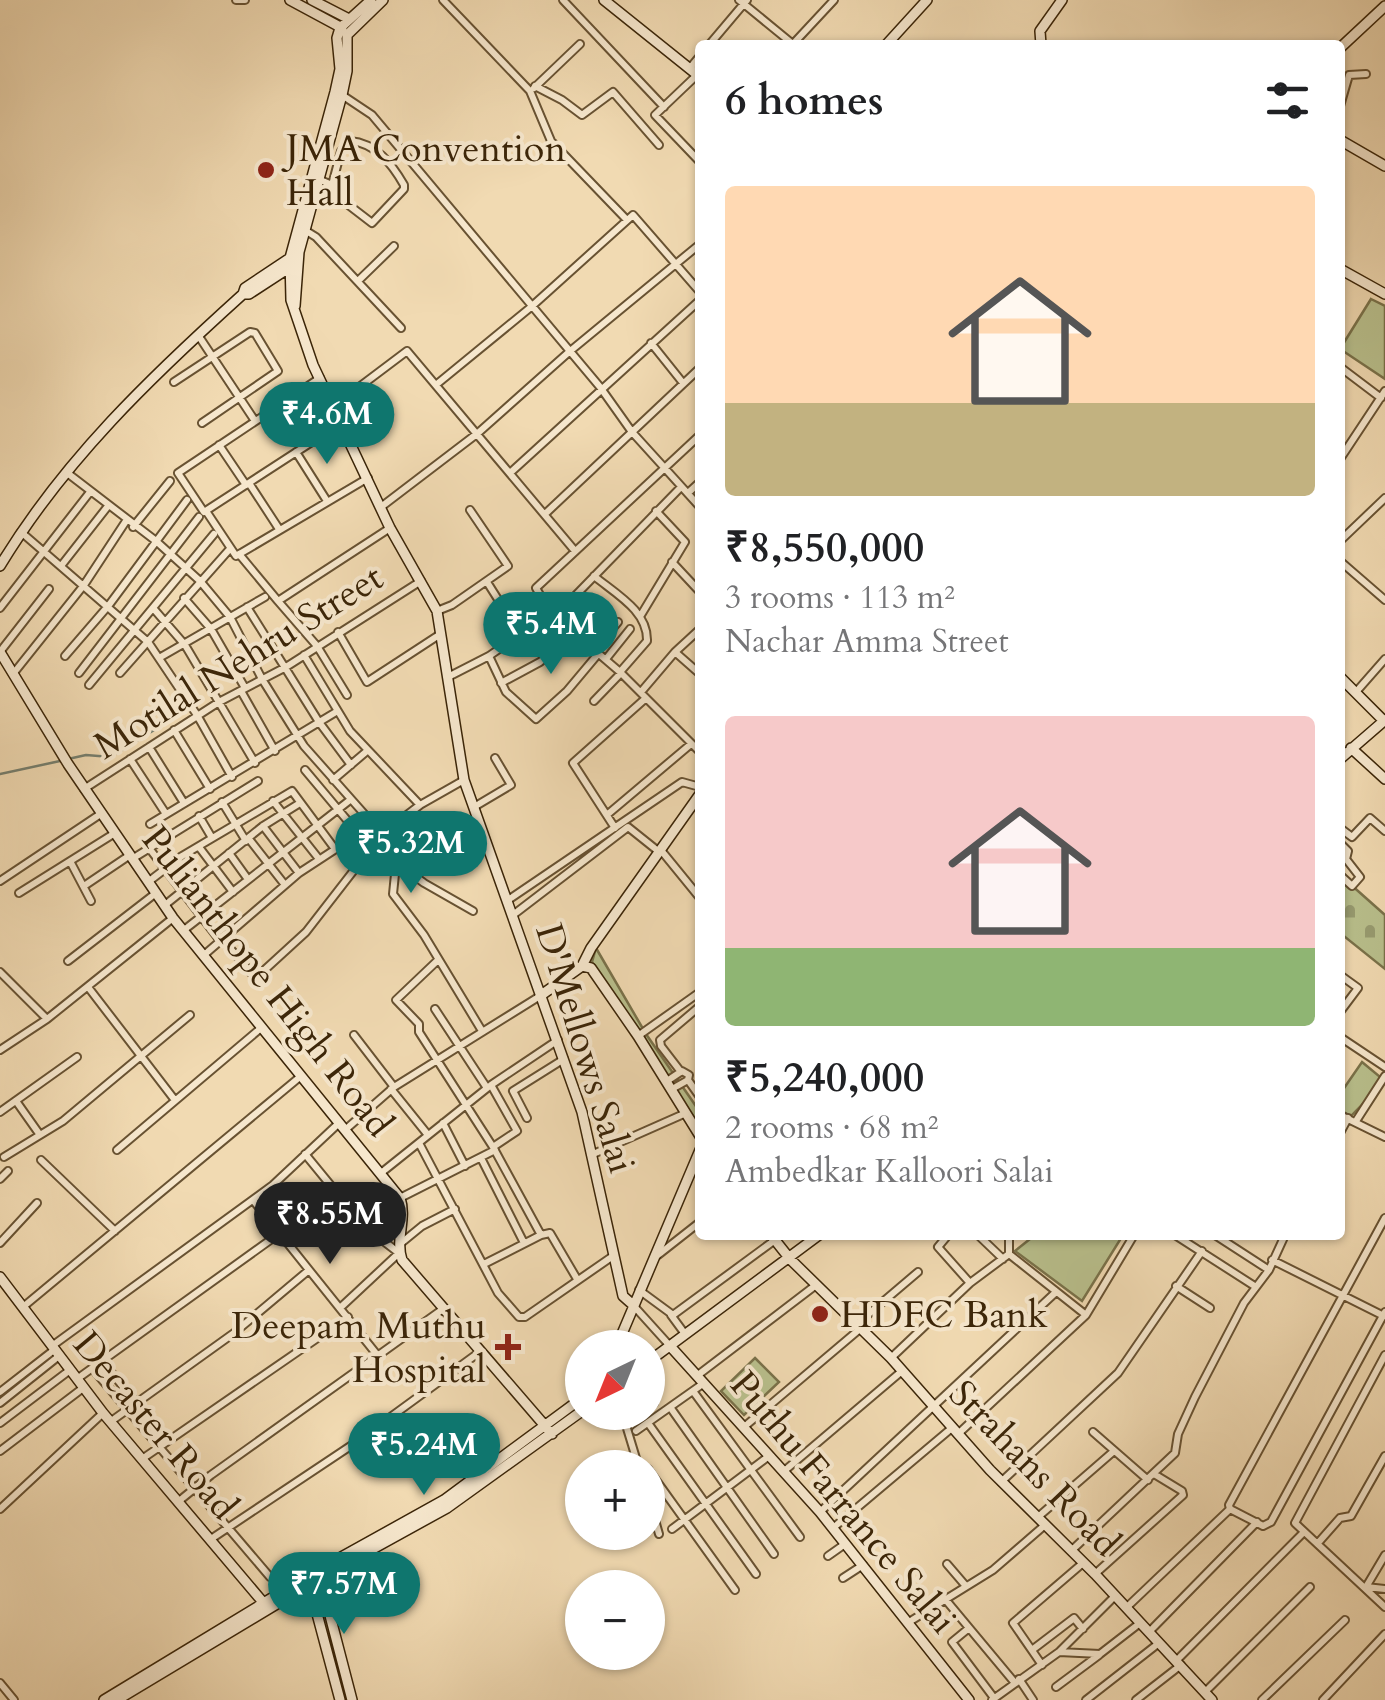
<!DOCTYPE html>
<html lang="en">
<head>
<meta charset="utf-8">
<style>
	body { margin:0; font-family:Cardo,serif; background:#f6f6f6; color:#202124; height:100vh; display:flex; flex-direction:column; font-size:38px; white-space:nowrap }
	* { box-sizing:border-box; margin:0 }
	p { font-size:32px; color:#757577 }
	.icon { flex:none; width:55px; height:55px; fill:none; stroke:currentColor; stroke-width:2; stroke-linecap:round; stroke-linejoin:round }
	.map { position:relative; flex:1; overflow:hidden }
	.panel { position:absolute; left:695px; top:40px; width:650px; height:1200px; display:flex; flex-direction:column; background:#fff; border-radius:10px; box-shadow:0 2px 8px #0004 }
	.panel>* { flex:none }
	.needle { width:65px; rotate:223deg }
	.controls { position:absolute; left:565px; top:1330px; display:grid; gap:20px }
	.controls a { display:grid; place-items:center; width:100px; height:100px; border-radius:50%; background:#fff; box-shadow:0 2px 8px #0004; font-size:50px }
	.price { position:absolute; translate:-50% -85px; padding:0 22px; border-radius:35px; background:#0f766e; color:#fff; font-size:32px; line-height:65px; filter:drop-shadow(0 2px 5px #0008) }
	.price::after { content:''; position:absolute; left:50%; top:60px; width:30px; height:22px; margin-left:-15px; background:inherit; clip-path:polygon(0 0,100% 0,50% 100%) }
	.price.selected { background:#222; color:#fff }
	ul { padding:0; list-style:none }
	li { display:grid; align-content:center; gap:20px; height:530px; padding:0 30px }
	li span { display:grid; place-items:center; height:310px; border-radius:10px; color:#555 }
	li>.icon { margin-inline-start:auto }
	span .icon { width:180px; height:180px; fill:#fffc; stroke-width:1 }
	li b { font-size:42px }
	h2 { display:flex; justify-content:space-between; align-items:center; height:120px; padding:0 30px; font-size:42px }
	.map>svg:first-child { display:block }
	.cemetery { fill:url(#cemetery-stones); stroke:#7a724a; stroke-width:2.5 }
	.park { fill:#b9c08d; stroke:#7a724a; stroke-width:2.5 }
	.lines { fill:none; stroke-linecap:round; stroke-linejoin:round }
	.stream { stroke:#757e6e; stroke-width:2.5 }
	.street-casing { stroke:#685232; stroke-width:10 }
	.secondary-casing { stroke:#3b2508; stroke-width:12 }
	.street { stroke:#f6e7cd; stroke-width:6 }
	.secondary { stroke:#f6e7cd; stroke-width:9 }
	.poi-dot { fill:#8f2418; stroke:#f6e7cd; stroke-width:4 }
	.labels { text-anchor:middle; stroke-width:8; stroke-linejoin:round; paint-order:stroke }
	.poi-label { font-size:38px; fill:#3b2508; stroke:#f6e7cd; text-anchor:start }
	.street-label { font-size:38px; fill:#3b2508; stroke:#f6e7cd }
</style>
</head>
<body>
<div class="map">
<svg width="1385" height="1700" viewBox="0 0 1385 1700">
	<defs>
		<pattern id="cemetery-stones" width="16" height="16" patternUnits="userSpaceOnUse" patternTransform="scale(2.5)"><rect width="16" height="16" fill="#b9c08d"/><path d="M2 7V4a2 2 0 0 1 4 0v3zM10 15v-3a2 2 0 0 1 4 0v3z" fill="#989c71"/></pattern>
	</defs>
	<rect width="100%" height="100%" fill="#f1dab2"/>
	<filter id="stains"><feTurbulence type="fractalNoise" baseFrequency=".002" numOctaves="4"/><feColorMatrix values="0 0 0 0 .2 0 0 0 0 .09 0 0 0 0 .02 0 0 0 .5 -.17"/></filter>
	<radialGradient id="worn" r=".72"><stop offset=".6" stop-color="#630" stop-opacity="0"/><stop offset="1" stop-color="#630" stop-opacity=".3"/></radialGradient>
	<path class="cemetery" d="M1340,875L1385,915V969L1340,933Z"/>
	<path class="park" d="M1371,299L1385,306V379L1340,349Z
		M596,948L646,1034L700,1112V1128L592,962Z
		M1362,1062L1385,1081L1351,1116L1340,1110V1094Z
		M1035,1235H1123L1082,1301L1015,1251Z
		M755,1358L779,1382L744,1415L721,1391Z"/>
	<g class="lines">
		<path class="stream" d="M68,759L86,755L111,757L175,717
			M0,774L60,761"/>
		<g class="street-casing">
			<path id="street" d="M236,0H245
				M443,0L530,91L551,141L627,220
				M563,0L664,107
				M739,0L794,45
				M793,44L834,0
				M709,45L747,0
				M690,68L700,56
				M697,75L655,115L700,162
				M535,86L562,100L582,115L613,92L659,145
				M534,88L580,44
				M342,95L372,115L600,387L632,432L700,507
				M1340,106L1349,75L1366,74
				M318,179L332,185L341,151L350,141C376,143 392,164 404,185V189L372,223L333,193L332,185
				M303,229L316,237L401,328
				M358,281L394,246
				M198,335L255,421
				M651,343L683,383
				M1340,367L1381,398
				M320,378L178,473L204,512L341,423
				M174,382L250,332L255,333L278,371L202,423
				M437,384L531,307L633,215L700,292
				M334,406L407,351L575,551
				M700,435L536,588L550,612L620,672L700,752
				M219,445L246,485
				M296,452L327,501
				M1340,459L1385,391
				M66,472L156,541L200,581L230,617L262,679L304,746L382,834
				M510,473L700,300
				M249,483L279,529
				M688,493L700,482
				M381,507L478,433L569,352L700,244
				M206,511L236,556L368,478
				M545,514L700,368
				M133,527L170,481
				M21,532L148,642L197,715L232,777
				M1340,541L1385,498
				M239,554L278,601L390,528
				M1340,561L1385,600
				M672,562L700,592
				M61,566L108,506
				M594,576C616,594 648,611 647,641L620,672
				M487,582L506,612L495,622L508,644
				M184,598L211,629L245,688
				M278,601L317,646L347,695
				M247,607L319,722L351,765
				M0,608L90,492
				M153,608L185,645L255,763
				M437,611L452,605L508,566L470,510
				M641,615L685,542L656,511
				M571,630L593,604
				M338,632L367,682L439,635
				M594,650L618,622
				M0,652L49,589
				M675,652L700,674
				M304,655L350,731L420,805
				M65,656L109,605L187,500
				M489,656L506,692L536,719L567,691L598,654
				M159,658L265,597
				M606,659L630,629
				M79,673L199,517
				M120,673L228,551
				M13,674L84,585L126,521
				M448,677L489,656L574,597L681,487
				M501,683L540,662L575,634
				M89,685L214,534
				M241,691L275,751
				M641,692L675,652L700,629
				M1356,692L1385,659
				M594,701L621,673
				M174,730L210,789
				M149,747L184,803
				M130,759L166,814
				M305,770L357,832L354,838
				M333,780L367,751
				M84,789L219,702L286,667L421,581
				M273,801L319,859
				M222,802L246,841
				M474,807L511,785L495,758
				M608,814L691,744
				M199,816L212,838
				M150,824L336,712
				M263,826L299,873
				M615,828L573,763L646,698
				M1340,828L1352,837L1370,818L1385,831
				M249,839L285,885
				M1340,843L1348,851L1346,859L1360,877L1352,886L1340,875
				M373,845L424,883L473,911
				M199,847L233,892
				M149,848L221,942
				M660,849L700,898
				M229,853L247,878
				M132,859L258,781
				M71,863L91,901
				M396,864L393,894L424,935L482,1031
				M0,881L102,813
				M148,882L182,856L292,791L335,849
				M84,886L130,855
				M19,893L115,833
				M508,900L682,782L700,787
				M165,905L263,826L300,803
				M513,915L628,827L658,851
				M184,930L350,800
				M223,940L252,974L259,975L306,932L382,834L420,805L464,780
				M204,955L299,873L351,839L356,840L368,853
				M68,961L156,893
				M437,961L396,1000L419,1024V1032L493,1147L541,1235L484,1264
				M0,972L47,1019
				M1340,975L1358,988L1340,1012
				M88,987L174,1099
				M435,1009L487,1088
				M354,1035L394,1087
				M638,1036L700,992
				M1340,1037L1385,1067
				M0,1050L47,1019L173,918
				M681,1072L661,1046L660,1040L700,1006
				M688,1080L700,1097
				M667,1081L682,1071L689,1075L688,1080L672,1089
				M491,1085L517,1131L493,1147
				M391,1089L428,1135
				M16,1101L40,1135
				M0,1112L77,1057
				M1340,1115L1385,1137
				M527,1118L513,1091L564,1059
				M1356,1121L1385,1076
				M443,1123L465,1166
				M345,1130L394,1087L540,996
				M1340,1133L1348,1118
				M419,1143L498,1293L519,1317H525L613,1256
				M117,1150L261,1028
				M305,1154L364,1226L399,1253L340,1308
				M591,1155L686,1113
				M4,1157L63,1121L190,1015
				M481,1158L524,1243
				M41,1160L115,1231
				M381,1173L491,1085L558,1040
				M0,1179L8,1171
				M400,1198L495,1150
				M253,1200L378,1356
				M541,1235L550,1233L577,1279
				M948,1235L938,1247L970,1283
				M978,1235L1003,1259
				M1175,1235L1256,1287
				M1215,1235L1269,1270
				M0,1243L37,1203
				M400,1244L422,1226L455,1209
				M1009,1254L1086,1315
				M1009,1254V1235
				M658,1255L700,1222
				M1272,1260L1384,1316
				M1176,1286L1210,1308
				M639,1290L673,1315L775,1240
				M633,1305L670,1346
				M23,1307L301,1076
				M671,1315L685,1334
				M858,1323L918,1272
				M52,1346L273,1185L339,1123
				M1385,1355L1295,1523L1385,1607
				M891,1358L970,1283L1009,1254
				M101,1360L135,1401
				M92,1368L270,1577
				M698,1375L816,1285
				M77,1379L280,1233
				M693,1391L800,1537
				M0,1392L54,1350
				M648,1394L654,1403
				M0,1403L59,1356
				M670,1407L774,1554
				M622,1412L639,1468
				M110,1422L234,1333L309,1270
				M0,1423L70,1370
				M648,1423L756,1574
				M744,1427L861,1328
				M636,1431L704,1383
				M1093,1432L1148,1480
				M958,1434L1086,1315L1134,1235
				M0,1451L83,1388
				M142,1459L348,1317
				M648,1469L735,1590
				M783,1472L902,1371
				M1001,1482L1118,1373L1202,1251
				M648,1496L659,1534
				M179,1501L211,1475L443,1309
				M0,1509L103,1413
				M1230,1509L1263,1526L1271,1522L1385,1312
				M820,1512L1056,1292
				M1038,1517L1114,1451
				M833,1528L953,1427
				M672,1529L769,1456
				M211,1539L355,1443L481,1351
				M1318,1543L1340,1518L1351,1516L1385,1456
				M1071,1551L1175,1453L1178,1434L1195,1397L1244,1303L1269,1270L1285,1235
				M1385,1555L1366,1587L1385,1589
				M828,1556L845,1544
				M947,1564L965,1585
				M1095,1574L1183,1495L1182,1491L1154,1474
				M843,1578L863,1565
				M945,1599L1015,1683
				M1126,1608L1230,1509L1229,1505L1385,1218
				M909,1622L993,1570L1045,1525
				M969,1628L952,1642L994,1698
				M1149,1632L1257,1522
				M1032,1650L1074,1618L1083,1629
				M1060,1651L1115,1596
				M1176,1661L1304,1532
				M1042,1665L1013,1623L1083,1563
				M1019,1679L1033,1700
				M0,1683L14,1700
				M1056,1687L1099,1655
				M1205,1692L1310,1587
				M992,1700L1059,1652L1100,1654L1140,1623
				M1086,1700L1159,1643
				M1136,1700L1181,1665
				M1262,1700L1345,1620
				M1323,1700L1385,1634"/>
		</g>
		<g class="secondary-casing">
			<path id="secondary" d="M290,0L342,28
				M312,0L349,19
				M371,0L340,28L337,38L340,69L335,92L290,258L291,300L313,365L390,528L437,611L464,780L582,1112L623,1296L632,1304
				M604,0L700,77
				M886,45L927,0
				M1041,45L1040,31L1062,0
				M1340,48L1385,6
				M1340,140L1385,166
				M1340,269L1385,294
				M243,294H249L292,266
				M295,306L299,252L342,95L347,71V35L383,0
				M0,566C64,460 151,377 243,294L245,288L299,252
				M0,652L68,764L173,918L400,1198C407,1218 395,1240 402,1260L552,1434
				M1340,677L1384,721
				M1351,748L1385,779
				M1340,759L1385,720
				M582,966L591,948L700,794
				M540,996L582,966L591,968L638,1036L700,1136
				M771,1235L790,1259L891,1358L990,1470L1095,1574L1212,1700
				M0,1277L103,1413L267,1607
				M670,1346L820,1512L969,1700
				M616,1348L700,1150
				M648,1362L819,1235
				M319,1573L352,1700
				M308,1580L340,1700
				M104,1700L318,1570L444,1500L582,1398
				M117,1700L320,1578L447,1508L582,1411"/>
		</g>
		<use href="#street" class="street"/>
		<use href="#secondary" class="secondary"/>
	</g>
	<g class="poi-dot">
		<circle cx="266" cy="170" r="10"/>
		<circle cx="820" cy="1314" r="10"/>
		<path d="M503 1332h10v10h10v10h-10v10h-10v-10h-10v-10h10z"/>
	</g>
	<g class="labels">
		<g class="poi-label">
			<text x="286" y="161">JMA Convention<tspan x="286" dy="44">Hall</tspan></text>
			<text x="840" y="1327">HDFC Bank</text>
			<text x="486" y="1338" text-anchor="end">Deepam Muthu<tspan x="486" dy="44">Hospital</tspan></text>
		</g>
		<g class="street-label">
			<text transform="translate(238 661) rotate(-32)" y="13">Motilal Nehru Street</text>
			<text transform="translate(268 981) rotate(52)" y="13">Pulianthope High Road</text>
			<text transform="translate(586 1048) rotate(73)" y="13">D'Mellows Salai</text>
			<text transform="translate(156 1425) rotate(50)" y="13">Decaster Road</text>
			<text transform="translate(1035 1468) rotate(46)" y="13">Strahans Road</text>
			<text transform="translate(844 1502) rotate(50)" y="13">Puthu Farrance Salai</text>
		</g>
	</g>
	<rect width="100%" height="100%" filter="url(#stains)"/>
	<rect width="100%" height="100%" fill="url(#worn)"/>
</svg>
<div class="controls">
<a><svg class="needle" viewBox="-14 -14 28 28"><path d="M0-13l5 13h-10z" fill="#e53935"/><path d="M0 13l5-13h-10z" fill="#757577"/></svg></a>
<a>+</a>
<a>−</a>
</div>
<b class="price" style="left:327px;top:467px">₹4.6M</b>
<b class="price" style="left:551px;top:677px">₹5.4M</b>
<b class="price" style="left:411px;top:896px">₹5.32M</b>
<b class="price selected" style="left:330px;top:1267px">₹8.55M</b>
<b class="price" style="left:424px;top:1498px">₹5.24M</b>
<b class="price" style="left:344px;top:1637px">₹7.57M</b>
<section class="panel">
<h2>6 homes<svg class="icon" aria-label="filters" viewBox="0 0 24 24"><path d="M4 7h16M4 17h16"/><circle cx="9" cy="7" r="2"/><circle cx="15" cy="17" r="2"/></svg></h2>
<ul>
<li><span style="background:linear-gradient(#ffd9b3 70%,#c2b280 0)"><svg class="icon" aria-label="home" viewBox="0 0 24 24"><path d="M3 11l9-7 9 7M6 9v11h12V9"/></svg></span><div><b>₹8,550,000</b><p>3 rooms · 113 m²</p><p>Nachar Amma Street</p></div></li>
<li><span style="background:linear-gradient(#f6c9c9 75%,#8fb573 0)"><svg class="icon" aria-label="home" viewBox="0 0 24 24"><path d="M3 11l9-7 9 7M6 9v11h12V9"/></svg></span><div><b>₹5,240,000</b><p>2 rooms · 68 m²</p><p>Ambedkar Kalloori Salai</p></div></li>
</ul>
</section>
</div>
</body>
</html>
